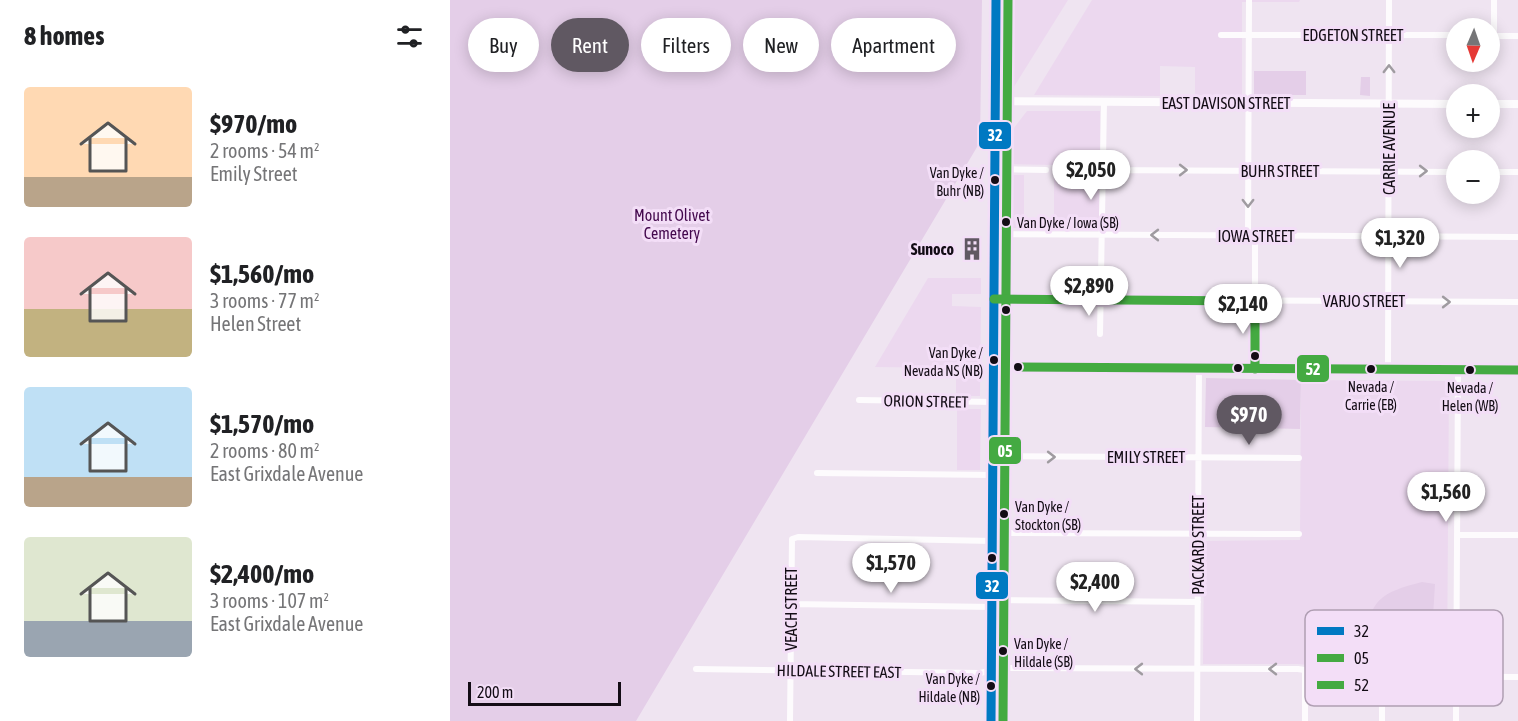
<!DOCTYPE html>
<html lang="en">
<head>
<meta charset="utf-8">
<style>
	body { margin:0; font-family:"Asap Condensed",sans-serif; background:#f2f2f2; color:#202124; height:100vh; display:flex; flex-direction:column; font-size:22px; white-space:nowrap }
	* { box-sizing:border-box; margin:0 }
	p { font-size:20px; color:#757577 }
	.icon { flex:none; width:33px; height:33px; fill:none; stroke:currentColor; stroke-width:2; stroke-linecap:round; stroke-linejoin:round }
	.map { position:relative; flex:1; overflow:hidden }
	.sheet { display:flex; flex-direction:column; background:#fff; width:450px }
	.sheet>* { flex:none }
	.banner { position:absolute; left:18px; top:18px; width:570px; height:54px; display:flex; gap:12px }
	.needle { width:39px; rotate:182deg }
	.controls { position:absolute; left:996px; top:18px; display:grid; gap:12px }
	.controls a { display:grid; place-items:center; width:54px; height:54px; border-radius:50%; background:#fff; box-shadow:0 3px 15px #0003; font-size:30px }
	.scale { position:absolute; left:18px; bottom:15px; width:153px; box-sizing:border-box; padding-left:6px; border:3px solid #130c15; border-top:0; font-size:16px; line-height:21px; white-space:nowrap; color:#130c15; -webkit-text-stroke:4px #f3def7; paint-order:stroke }
	.price { position:absolute; translate:-50% -51px; padding:0 14px; border-radius:21px; background:#fff; color:#222; font-size:20px; line-height:39px; filter:drop-shadow(0 2px 3px #0008) }
	.price::after { content:''; position:absolute; left:50%; top:36px; width:18px; height:14px; margin-left:-9px; background:inherit; clip-path:polygon(0 0,100% 0,50% 100%) }
	.price.on { background:#605862; color:#fff }
	ul { padding:0; list-style:none }
	li { display:flex; align-items:center; gap:18px; height:150px; padding:0 24px }
	li span { display:grid; place-items:center; flex:none; width:168px; height:120px; border-radius:6px; color:#555 }
	li>.icon { margin-inline-start:auto }
	span .icon { width:72px; height:72px; fill:#fffc; stroke-width:1 }
	li b { font-size:26px }
	h2 { display:flex; justify-content:space-between; align-items:center; height:72px; padding:0 24px; font-size:26px }
	.tag { padding:0 21px; border-radius:27px; background:#fff; box-shadow:0 3px 15px #0003; font-size:21px; line-height:54px }
	.tag.on { background:#605862; color:#fff }
	main { display:flex; flex:1; min-height:0 }
	.map>svg:first-child { display:block }
	.built { fill:#ecd8ef }
	.green { fill:#e4cee8 }
	.lines { fill:none; stroke-linecap:round; stroke-linejoin:round }
	.minor { stroke:#fdfbfd; stroke-width:6 }
	.major { stroke:#fdfbfd; stroke-width:8 }
	.bus-1-casing { stroke:#f3def7; stroke-width:14 }
	.bus-2-casing { stroke:#f3def7; stroke-width:14 }
	.bus-3-casing { stroke:#f3def7; stroke-width:14 }
	.bus-1 { stroke:#0079c2; stroke-width:9 }
	.bus-2 { stroke:#44aa42; stroke-width:9 }
	.bus-3 { stroke:#44aa42; stroke-width:9 }
	.oneway { stroke:#9f9ba0 }
	.bus-dot { fill:#130c15; stroke:#f3def7; stroke-width:2 }
	.labels { text-anchor:middle; stroke-width:6; stroke-linejoin:round; paint-order:stroke }
	.bus-label { font-size:14px; fill:#130c15; stroke:#f3def7; text-anchor:end }
	.street-label { font-size:16px; fill:#130c15; stroke:#f3def7 }
	.park-label { font-size:16px; fill:#43084d; stroke:#f3def7 }
	.poi-label { font-size:16px; font-weight:bold; fill:#130c15; stroke:#f3def7; text-anchor:end }
	.key { fill:#f3def7; stroke:#b09fb3; stroke-width:1.5 }
	.key-label { font-size:16px; fill:#130c15 }
	.line-badge { stroke:#f3def7; stroke-width:2 }
	.badge-label { font-size:16px; text-anchor:middle; font-weight:bold; fill:#fff }
</style>
</head>
<body>
<main>
<section class="sheet">
<h2>8 homes<svg class="icon" aria-label="filters" viewBox="0 0 24 24"><path d="M4 7h16M4 17h16"/><circle cx="9" cy="7" r="2"/><circle cx="15" cy="17" r="2"/></svg></h2>
<ul>
<li><span style="background:linear-gradient(#ffd9b3 75%,#b9a48a 0)"><svg class="icon" aria-label="home" viewBox="0 0 24 24"><path d="M3 11l9-7 9 7M6 9v11h12V9"/></svg></span><div><b>$970/mo</b><p>2 rooms · 54 m²</p><p>Emily Street</p></div></li>
<li><span style="background:linear-gradient(#f6c9c9 60%,#c2b280 0)"><svg class="icon" aria-label="home" viewBox="0 0 24 24"><path d="M3 11l9-7 9 7M6 9v11h12V9"/></svg></span><div><b>$1,560/mo</b><p>3 rooms · 77 m²</p><p>Helen Street</p></div></li>
<li><span style="background:linear-gradient(#bfe0f5 75%,#b9a48a 0)"><svg class="icon" aria-label="home" viewBox="0 0 24 24"><path d="M3 11l9-7 9 7M6 9v11h12V9"/></svg></span><div><b>$1,570/mo</b><p>2 rooms · 80 m²</p><p>East Grixdale Avenue</p></div></li>
<li><span style="background:linear-gradient(#dfe7d0 70%,#9aa5b1 0)"><svg class="icon" aria-label="home" viewBox="0 0 24 24"><path d="M3 11l9-7 9 7M6 9v11h12V9"/></svg></span><div><b>$2,400/mo</b><p>3 rooms · 107 m²</p><p>East Grixdale Avenue</p></div></li>
</ul>
</section>
<div class="map">
<svg width="1068" height="721" viewBox="0 0 1068 721">
	<rect width="100%" height="100%" fill="#efe4f1"/>
	<path class="built" d="M558,0H618L560,93H558Z
		M642,0H850L849,2H792V96L745,95V67L710,66V96L584,95Z
		M577,111H650V230L604,229V165L556,164L557,137Z
		M556,175H574V228H556Z
		M478,278H531V294H502V306L531,307L530,396H506V368L425,367Z
		M851,380L999,381L997,671L901,669L848,664H753L754,541L850,540Z
		M507,409H531L530,470H507Z"/>
	<path class="green" d="M0,0H532L530,142L186,721H0Z
		M804,71H856V95H804Z
		M911,77H920V96L910,95Z
		M756,378L851,380L850,429L755,427Z
		M972,582L985,584L981,649L918,650C916,602 928,593 972,582Z"/>
	<g class="lines">
		<path class="minor" d="M771,35H1006
			M1040,36H1068
			M1044,36V0
			M545,169L596,170
			M653,170L1006,172
			M1040,172H1068
			M544,234L1068,237
			M798,236L799,0
			M544,299L1068,302
			M650,334L654,102
			M543,366L1068,370
			M805,369V236
			M938,369L939,0
			M409,400L543,402
			M543,456L849,458
			M367,473L542,475
			M542,533L849,534
			M1007,535H1068
			M542,600L748,602
			M341,604L542,607
			M246,669L530,673L552,668L848,669L894,676L1068,677
			M340,721L342,539L348,537L542,541
			M747,721L749,368
			M855,721V670
			M932,721V676
			M1006,721L1008,369"/>
		<path class="major" d="M545,101L1006,104
			M1040,104H1068
			M541,721L546,0"/>
		<g class="bus-1-casing">
			<path id="bus-1" d="M541,721L546,0"/>
		</g>
		<g class="bus-2-casing">
			<path id="bus-2" d="M553,721L558,0"/>
		</g>
		<g class="bus-3-casing">
			<path id="bus-3" d="M544,299L805,301V369
				M568,367L1068,370"/>
		</g>
		<use href="#bus-1" class="bus-1"/>
		<use href="#bus-2" class="bus-2"/>
		<use href="#bus-3" class="bus-3"/>
	</g>
	<defs><path id="oneway-chevron" d="M-2-3.5L2.5 0L-2 3.5" fill="none" stroke-width="1.6" stroke-linecap="round" stroke-linejoin="round" transform="scale(1.5)"/></defs>
	<g class="oneway">
		<use href="#oneway-chevron" transform="translate(939 69) rotate(-90)"/>
		<use href="#oneway-chevron" transform="translate(733 170)"/>
		<use href="#oneway-chevron" transform="translate(973 171)"/>
		<use href="#oneway-chevron" transform="translate(798 203) rotate(90)"/>
		<use href="#oneway-chevron" transform="translate(705 235) rotate(-180)"/>
		<use href="#oneway-chevron" transform="translate(996 302)"/>
		<use href="#oneway-chevron" transform="translate(601 457)"/>
		<use href="#oneway-chevron" transform="translate(689 669) rotate(-180)"/>
		<use href="#oneway-chevron" transform="translate(823 669) rotate(-180)"/>
	</g>
	<defs>
		<g id="building-bare" transform="scale(1.8)"><path d="M-4-6H4V6H1V3H-1V6H-4ZM-2.5-4.3h1.7v1.8h-1.7ZM.8-4.3h1.7v1.8H.8ZM-2.5-1h1.7V.8h-1.7ZM.8-1h1.7V.8H.8Z" fill="#605862" stroke="#f3def7" stroke-width="2.5" paint-order="stroke"/></g>
	</defs>
	<g fill-rule="evenodd">
		<use href="#building-bare" x="522" y="249"/>
	</g>
	<g class="bus-dot">
		<circle cx="545" cy="180" r="5"/>
		<circle cx="556" cy="222" r="5"/>
		<circle cx="556" cy="310" r="5"/>
		<circle cx="805" cy="356" r="5"/>
		<circle cx="544" cy="360" r="5"/>
		<circle cx="568" cy="367" r="5"/>
		<circle cx="788" cy="368" r="5"/>
		<circle cx="921" cy="369" r="5"/>
		<circle cx="1020" cy="370" r="5"/>
		<circle cx="554" cy="514" r="5"/>
		<circle cx="542" cy="558" r="5"/>
		<circle cx="553" cy="651" r="5"/>
		<circle cx="541" cy="686" r="5"/>
	</g>
	<g class="labels">
		<g class="bus-label">
			<text x="534" y="178">Van Dyke /<tspan x="534" dy="18">Buhr (NB)</tspan></text>
			<text x="567" y="228" text-anchor="start">Van Dyke / Iowa (SB)</text>
			<text x="533" y="358">Van Dyke /<tspan x="533" dy="18">Nevada NS (NB)</tspan></text>
			<text x="921" y="392" text-anchor="middle">Nevada /<tspan x="921" dy="18">Carrie (EB)</tspan></text>
			<text x="1020" y="393" text-anchor="middle">Nevada /<tspan x="1020" dy="18">Helen (WB)</tspan></text>
			<text x="565" y="512" text-anchor="start">Van Dyke /<tspan x="565" dy="18">Stockton (SB)</tspan></text>
			<text x="564" y="649" text-anchor="start">Van Dyke /<tspan x="564" dy="18">Hildale (SB)</tspan></text>
			<text x="530" y="684">Van Dyke /<tspan x="530" dy="18">Hildale (NB)</tspan></text>
		</g>
		<g class="street-label">
			<text x="903" y="41">EDGETON STREET</text>
			<text x="776" y="109">EAST DAVISON STREET</text>
			<text transform="translate(939 149) rotate(-90)" y="6">CARRIE AVENUE</text>
			<text x="830" y="177">BUHR STREET</text>
			<text x="806" y="242">IOWA STREET</text>
			<text x="914" y="307">VARJO STREET</text>
			<text transform="translate(476 401) rotate(1)" y="6">ORION STREET</text>
			<text x="696" y="463">EMILY STREET</text>
			<text transform="translate(748 545) rotate(-90)" y="6">PACKARD STREET</text>
			<text transform="translate(341 609) rotate(-90)" y="6">VEACH STREET</text>
			<text transform="translate(389 671) rotate(1)" y="6">HILDALE STREET EAST</text>
		</g>
		<g class="park-label">
			<text x="222" y="221">Mount Olivet<tspan x="222" dy="18">Cemetery</tspan></text>
		</g>
		<g class="poi-label">
			<text x="504" y="255">Sunoco</text>
		</g>
	</g>
	<rect x="855" y="610" width="198" height="96" rx="9" class="key"/>
	<rect x="867" y="627" width="27" height="8" fill="#0079c2"/>
	<rect x="867" y="654" width="27" height="8" fill="#44aa42"/>
	<rect x="867" y="681" width="27" height="8" fill="#44aa42"/>
	<g class="key-label">
		<text x="904" y="637">32</text>
		<text x="904" y="664">05</text>
		<text x="904" y="691">52</text>
	</g>
	<g class="line-badge">
		<rect x="528" y="121" width="34" height="29" rx="6" fill="#0079c2"/>
		<rect x="846" y="354" width="34" height="29" rx="6" fill="#44aa42"/>
		<rect x="538" y="436" width="34" height="29" rx="6" fill="#44aa42"/>
		<rect x="525" y="571" width="34" height="29" rx="6" fill="#0079c2"/>
	</g>
	<g class="badge-label">
		<text x="545" y="141">32</text>
		<text x="863" y="375">52</text>
		<text x="555" y="457">05</text>
		<text x="542" y="592">32</text>
	</g>
</svg>
<div class="controls">
<a><svg class="needle" viewBox="-14 -14 28 28"><path d="M0-13l5 13h-10z" fill="#e53935"/><path d="M0 13l5-13h-10z" fill="#757577"/></svg></a>
<a>+</a>
<a>−</a>
</div>
<div class="scale">200 m</div>
<b class="price" style="left:641px;top:201px">$2,050</b>
<b class="price" style="left:950px;top:269px">$1,320</b>
<b class="price" style="left:639px;top:317px">$2,890</b>
<b class="price" style="left:793px;top:335px">$2,140</b>
<b class="price on" style="left:799px;top:446px">$970</b>
<b class="price" style="left:996px;top:523px">$1,560</b>
<b class="price" style="left:441px;top:594px">$1,570</b>
<b class="price" style="left:645px;top:613px">$2,400</b>
<div class="banner">
<a class="tag">Buy</a>
<a class="tag on">Rent</a>
<a class="tag">Filters</a>
<a class="tag">New</a>
<a class="tag">Apartment</a>
</div>
</div>
</main>
</body>
</html>
